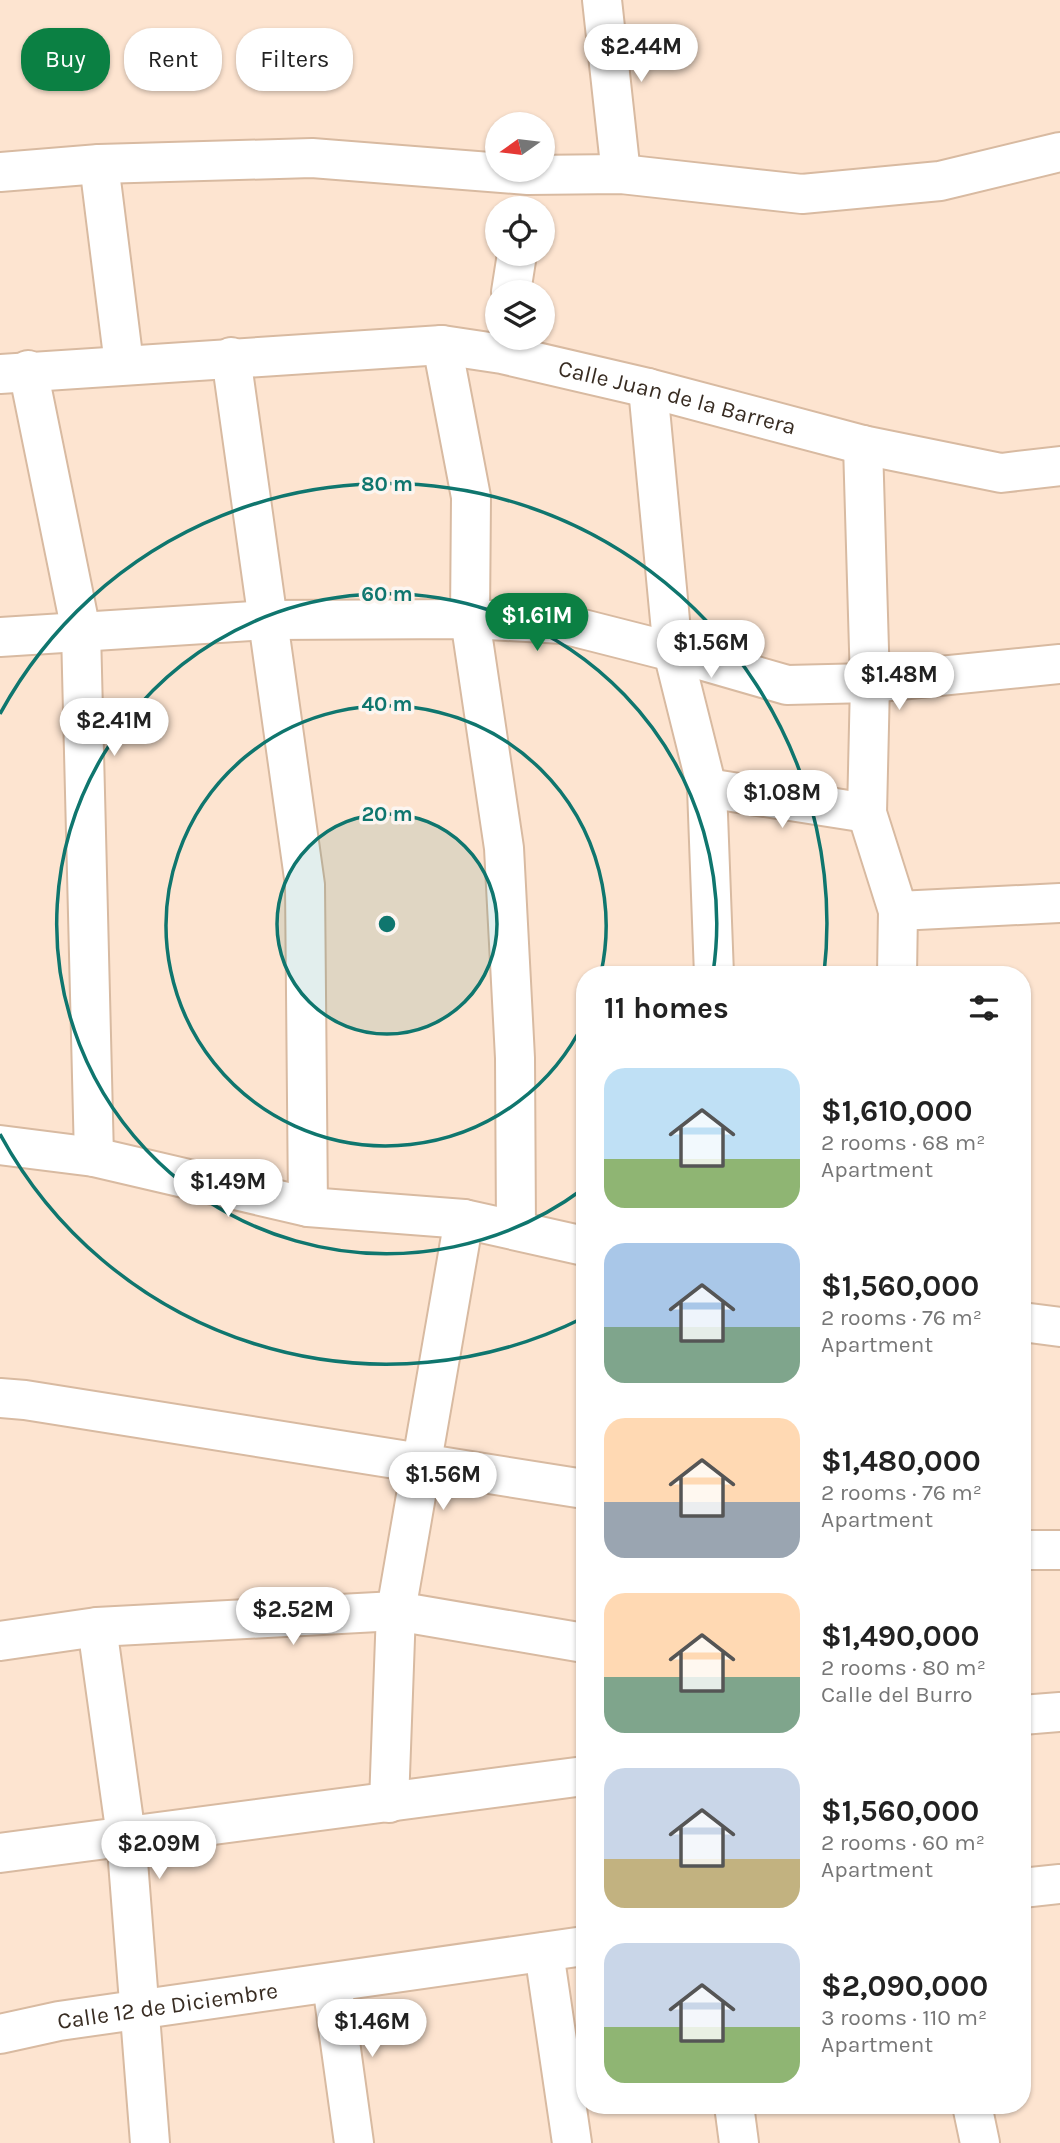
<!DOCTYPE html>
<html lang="en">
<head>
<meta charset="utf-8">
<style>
	body { margin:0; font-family:Karla,sans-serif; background:#f6f6f6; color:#222; height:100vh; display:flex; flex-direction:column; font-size:26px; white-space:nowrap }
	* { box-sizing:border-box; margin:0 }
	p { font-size:23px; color:#767676 }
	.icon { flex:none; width:38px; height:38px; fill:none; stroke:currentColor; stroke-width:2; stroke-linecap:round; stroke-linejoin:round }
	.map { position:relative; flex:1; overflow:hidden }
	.side { position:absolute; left:576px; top:966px; width:455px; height:1148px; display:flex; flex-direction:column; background:#fff; border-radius:28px; box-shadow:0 2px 5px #0004 }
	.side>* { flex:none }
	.hud { position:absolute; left:21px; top:28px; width:450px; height:63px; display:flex; gap:14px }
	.needle { width:46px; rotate:256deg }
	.buttons { position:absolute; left:485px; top:112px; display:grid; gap:14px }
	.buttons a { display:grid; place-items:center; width:70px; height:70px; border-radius:50%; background:#fff; box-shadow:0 2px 5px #0004; font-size:35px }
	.price { position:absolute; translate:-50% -60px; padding:0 16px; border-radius:24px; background:#fff; color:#222; font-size:23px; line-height:46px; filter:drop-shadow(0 2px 4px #0008) }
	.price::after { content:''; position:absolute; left:50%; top:42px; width:21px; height:16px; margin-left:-10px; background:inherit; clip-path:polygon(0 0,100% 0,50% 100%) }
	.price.selected { background:#0b8043; color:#fff }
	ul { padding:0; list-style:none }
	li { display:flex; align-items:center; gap:21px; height:175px; padding:0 28px }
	li span { display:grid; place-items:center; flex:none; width:196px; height:140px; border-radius:21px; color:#555 }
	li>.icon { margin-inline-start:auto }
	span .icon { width:84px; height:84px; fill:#fffc; stroke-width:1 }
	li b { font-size:30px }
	h2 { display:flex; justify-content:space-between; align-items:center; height:84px; padding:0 28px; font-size:30px }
	.chip { padding:0 24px; border-radius:28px; background:#fff; box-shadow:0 2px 5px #0004; font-size:24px; line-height:63px }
	.chip.selected { background:#0b8043; color:#fff }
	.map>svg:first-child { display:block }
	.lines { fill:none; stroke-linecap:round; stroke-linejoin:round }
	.minor-casing { stroke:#d8baa1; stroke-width:42 }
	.minor { stroke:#fff; stroke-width:38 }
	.ring { fill:none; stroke:#0f766e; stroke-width:3.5 }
	.labels { text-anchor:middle; stroke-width:7; stroke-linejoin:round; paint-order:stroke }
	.street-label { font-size:23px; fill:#382c22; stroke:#fcf5f0 }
	.centre { fill:#0f766e; stroke:#fcf5f0; stroke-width:3.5 }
	.ring-label { font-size:21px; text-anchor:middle; font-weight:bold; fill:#0f766e; stroke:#fcf5f0; stroke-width:7; stroke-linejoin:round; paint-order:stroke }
</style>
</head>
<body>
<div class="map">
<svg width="1060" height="2143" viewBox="0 0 1060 2143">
	<rect width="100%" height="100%" fill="#fde4d0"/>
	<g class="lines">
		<g class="minor-casing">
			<g id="minor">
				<path d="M602,0L621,174"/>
				<path d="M99,164L124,364"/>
				<path d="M0,172L99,164L312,158L528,175L621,174L802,194L940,181L1060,152"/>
				<path d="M511,292L517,254"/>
				<path d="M442,345L471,497L470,619L504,848L515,1058L516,1230"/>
				<path d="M231,357L305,885L308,1207"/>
				<path d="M28,370L81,631L94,1157"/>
				<path id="s1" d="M0,374L442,345L502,354L648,388L863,445L1001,473L1060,466"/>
				<path d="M648,388L673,652L707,788L714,975"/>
				<path d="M863,445L870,683L867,813L898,911L897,975"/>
				<path d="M0,637L268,620L470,619L563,624L673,652L787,685L870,683L1060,664"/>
				<path d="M707,788L867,813"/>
				<path d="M898,911L1060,903"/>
				<path d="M0,1145L94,1157L308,1207L464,1219L584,1246"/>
				<path d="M1022,1322L1060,1327"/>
				<path d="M0,1398L25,1400L584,1489"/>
				<path d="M1022,1550H1060"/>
				<path d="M97,1627L126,1836L150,2143"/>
				<path d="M0,1641L97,1627L396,1611L584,1643"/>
				<path d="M1022,1715L1060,1712"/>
				<path d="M389,1803L396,1611L464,1219"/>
				<path d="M0,1853L584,1776"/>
				<path d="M1022,1888L1060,1884"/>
				<path d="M544,1952L572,2143"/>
				<path d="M332,1984L354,2143"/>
				<path id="s2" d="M0,2034L59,2021L584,1946"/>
				<path d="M734,2105L739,2143"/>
				<path d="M972,2105L980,2143"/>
			</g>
		</g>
		<use href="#minor" class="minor"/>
	</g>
	<circle cx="387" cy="924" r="110" fill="#0f766e" fill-opacity=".12"/>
	<g class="ring">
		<circle cx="387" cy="924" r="110"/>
		<path d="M584 1022A220 220 0 1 1 601 973"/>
		<path d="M583 1189A330 330 0 1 1 713 973"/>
		<path d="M583 1318A440 440 0 0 1 0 1134M0 714A440 440 0 0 1 824 974"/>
	</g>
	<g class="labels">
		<g class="street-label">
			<text dy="8" stroke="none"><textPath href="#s1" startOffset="684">Calle Juan de la Barrera</textPath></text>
			<text dy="8" stroke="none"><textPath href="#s2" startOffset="170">Calle 12 de Diciembre</textPath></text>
		</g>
	</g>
	<circle cx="387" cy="924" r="10" class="centre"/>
	<g class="ring-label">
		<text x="387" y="491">80 m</text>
		<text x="387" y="601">60 m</text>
		<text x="387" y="711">40 m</text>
		<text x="387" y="821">20 m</text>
	</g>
</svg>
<div class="buttons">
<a><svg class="needle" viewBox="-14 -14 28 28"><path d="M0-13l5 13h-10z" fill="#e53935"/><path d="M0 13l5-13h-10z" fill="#767676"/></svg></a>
<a><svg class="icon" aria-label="locate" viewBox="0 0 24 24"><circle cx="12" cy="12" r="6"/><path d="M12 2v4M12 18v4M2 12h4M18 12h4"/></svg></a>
<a><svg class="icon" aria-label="layers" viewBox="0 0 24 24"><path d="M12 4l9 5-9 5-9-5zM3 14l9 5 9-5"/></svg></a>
</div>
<b class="price" style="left:641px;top:84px">$2.44M</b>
<b class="price selected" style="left:537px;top:653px">$1.61M</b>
<b class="price" style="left:711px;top:680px">$1.56M</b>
<b class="price" style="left:899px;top:712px">$1.48M</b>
<b class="price" style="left:114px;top:758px">$2.41M</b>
<b class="price" style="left:782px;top:830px">$1.08M</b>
<b class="price" style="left:228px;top:1219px">$1.49M</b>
<b class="price" style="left:443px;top:1512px">$1.56M</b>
<b class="price" style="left:293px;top:1647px">$2.52M</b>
<b class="price" style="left:159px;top:1881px">$2.09M</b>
<b class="price" style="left:372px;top:2059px">$1.46M</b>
<div class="hud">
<a class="chip selected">Buy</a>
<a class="chip">Rent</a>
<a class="chip">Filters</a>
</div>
<section class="side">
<h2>11 homes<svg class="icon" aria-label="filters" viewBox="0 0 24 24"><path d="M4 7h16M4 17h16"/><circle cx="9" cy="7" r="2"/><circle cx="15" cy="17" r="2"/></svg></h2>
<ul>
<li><span style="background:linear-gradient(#bfe0f5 65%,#8fb573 0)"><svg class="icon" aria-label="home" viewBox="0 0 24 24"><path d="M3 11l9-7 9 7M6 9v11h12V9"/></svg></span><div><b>$1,610,000</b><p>2 rooms · 68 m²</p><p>Apartment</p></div></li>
<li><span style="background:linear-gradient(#a9c7e8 60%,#7fa58c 0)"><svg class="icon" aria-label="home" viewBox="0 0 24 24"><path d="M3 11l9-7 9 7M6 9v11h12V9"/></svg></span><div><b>$1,560,000</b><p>2 rooms · 76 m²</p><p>Apartment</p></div></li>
<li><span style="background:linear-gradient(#ffd9b3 60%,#9aa5b1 0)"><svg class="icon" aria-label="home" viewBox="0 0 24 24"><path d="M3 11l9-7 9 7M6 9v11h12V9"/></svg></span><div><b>$1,480,000</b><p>2 rooms · 76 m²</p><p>Apartment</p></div></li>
<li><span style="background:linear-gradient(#ffd9b3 60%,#7fa58c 0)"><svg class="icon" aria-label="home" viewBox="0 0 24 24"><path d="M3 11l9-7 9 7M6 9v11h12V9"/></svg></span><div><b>$1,490,000</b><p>2 rooms · 80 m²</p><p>Calle del Burro</p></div></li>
<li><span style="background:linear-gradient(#c9d6e8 65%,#c2b280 0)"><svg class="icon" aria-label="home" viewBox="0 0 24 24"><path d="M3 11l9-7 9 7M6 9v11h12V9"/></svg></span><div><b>$1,560,000</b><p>2 rooms · 60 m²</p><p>Apartment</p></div></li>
<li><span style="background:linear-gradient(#c9d6e8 60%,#8fb573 0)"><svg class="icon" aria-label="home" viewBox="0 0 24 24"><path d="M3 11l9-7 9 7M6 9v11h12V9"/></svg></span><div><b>$2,090,000</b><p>3 rooms · 110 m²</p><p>Apartment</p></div></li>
</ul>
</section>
</div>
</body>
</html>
